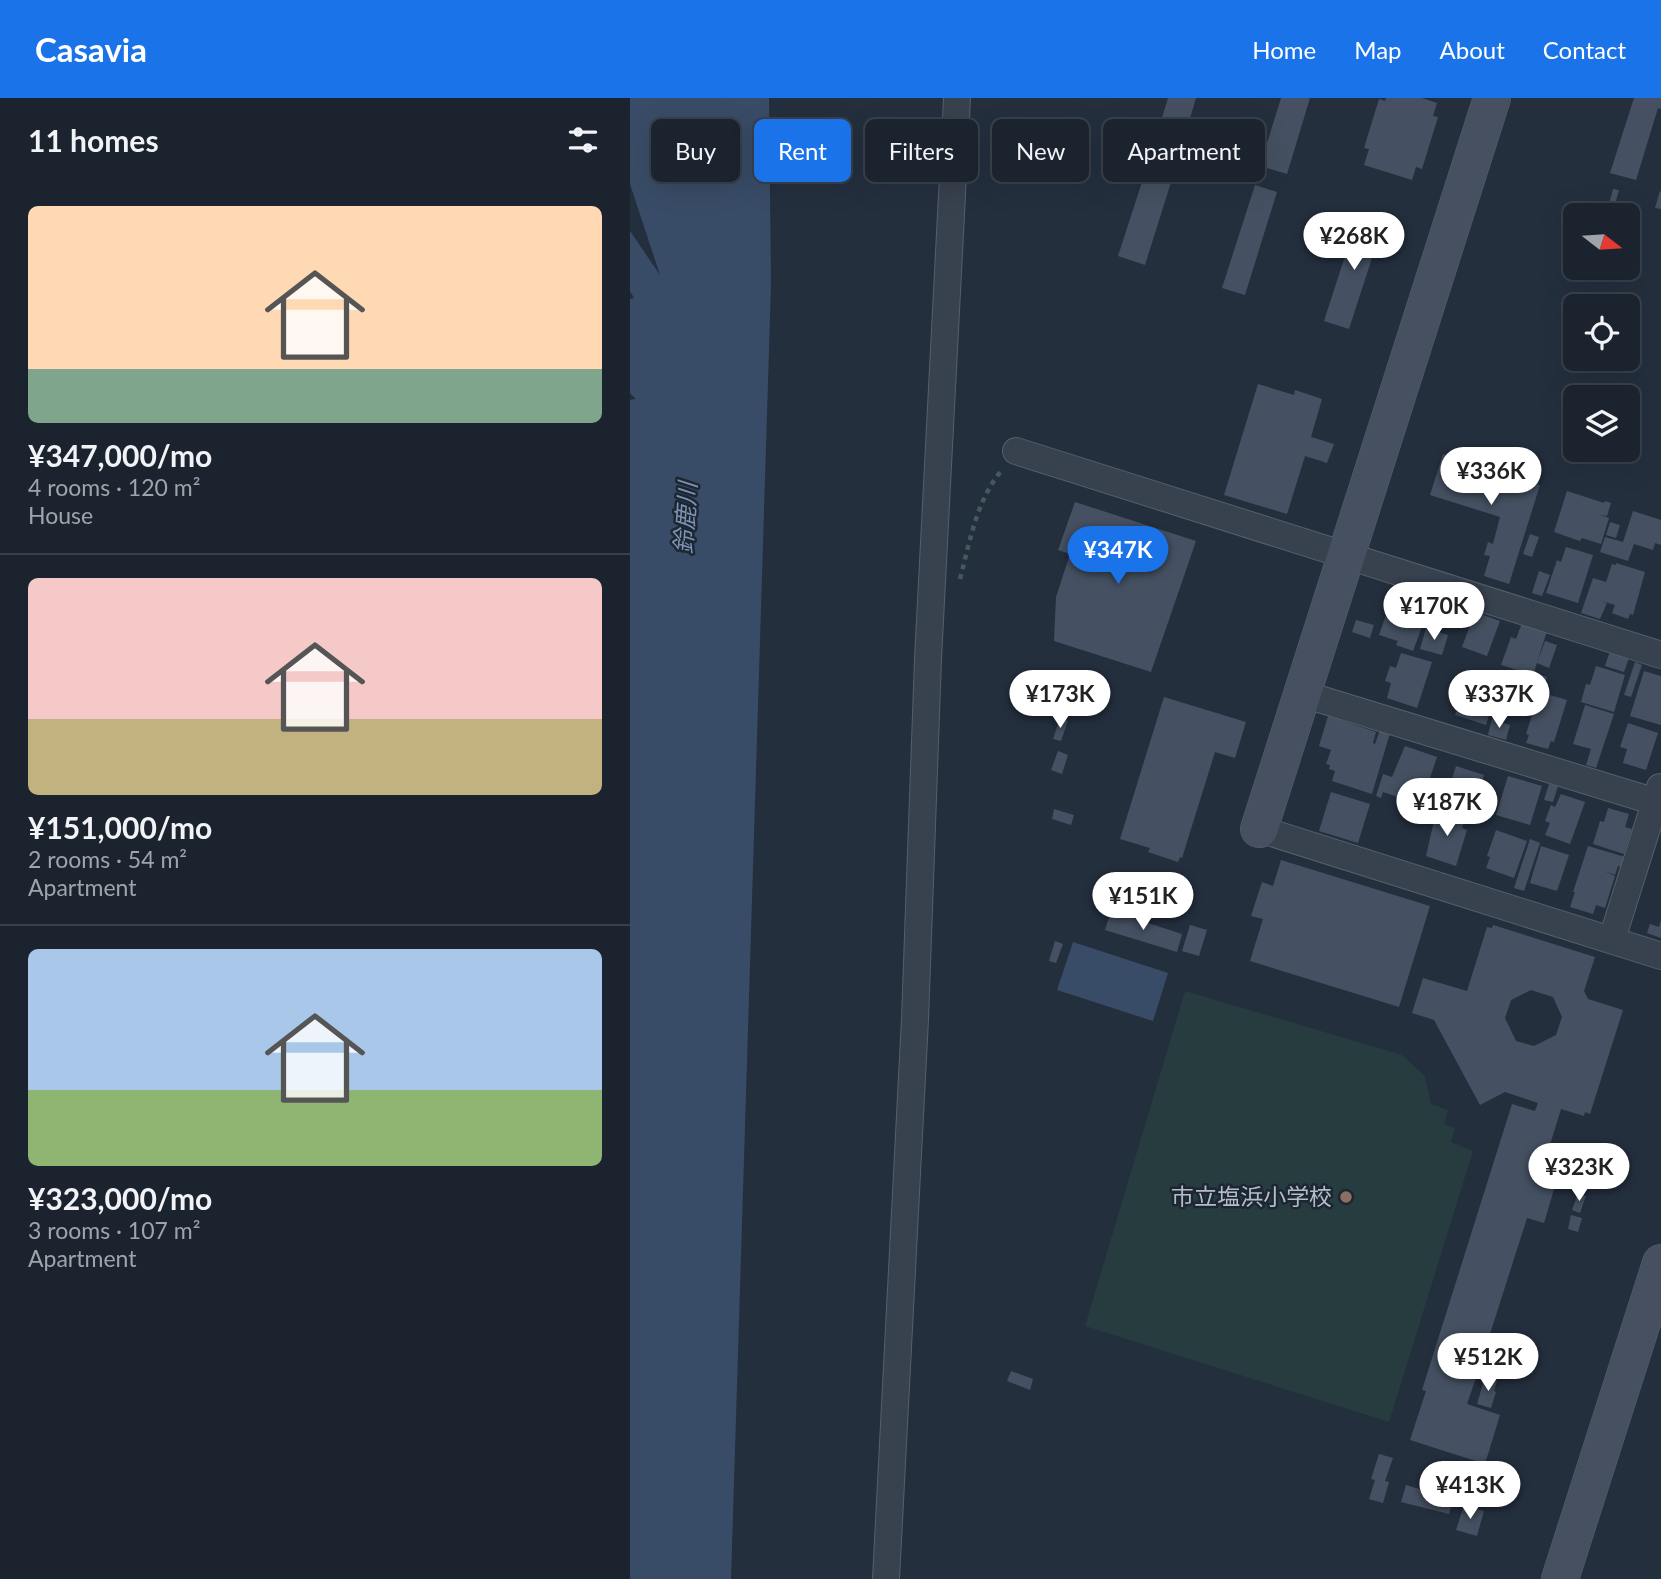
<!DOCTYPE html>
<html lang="en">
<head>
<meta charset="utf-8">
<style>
	body { margin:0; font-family:Lato,"Noto Sans JP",sans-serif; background:#242b36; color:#f1f3f6; height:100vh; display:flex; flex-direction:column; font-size:26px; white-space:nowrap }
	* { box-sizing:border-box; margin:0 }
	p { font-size:23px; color:#a0a4aa }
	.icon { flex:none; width:38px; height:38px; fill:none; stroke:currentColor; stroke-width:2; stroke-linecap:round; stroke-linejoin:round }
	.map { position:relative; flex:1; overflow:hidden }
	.panel { display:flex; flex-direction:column; background:#1b232e; width:630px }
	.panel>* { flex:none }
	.hud { position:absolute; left:21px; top:21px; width:665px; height:63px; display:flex; gap:14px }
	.needle { width:46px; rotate:107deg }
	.buttons { position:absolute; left:933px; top:105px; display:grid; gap:14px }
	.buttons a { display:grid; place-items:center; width:77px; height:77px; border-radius:10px; background:#1b232e; box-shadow:0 7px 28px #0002,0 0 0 2px #39404a; font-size:35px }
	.price { position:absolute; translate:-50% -60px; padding:0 16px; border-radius:24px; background:#fff; color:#222; font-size:23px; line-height:46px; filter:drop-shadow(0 2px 4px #0008) }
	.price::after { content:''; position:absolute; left:50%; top:42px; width:21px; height:16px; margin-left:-10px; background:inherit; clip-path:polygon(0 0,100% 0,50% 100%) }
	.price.selected { background:#1a73e8; color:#fff }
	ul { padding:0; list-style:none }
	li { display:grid; align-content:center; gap:14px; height:371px; padding:0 28px }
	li+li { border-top:2px solid #39404a }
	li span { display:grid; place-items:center; height:217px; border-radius:10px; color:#555 }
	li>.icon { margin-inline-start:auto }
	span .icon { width:126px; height:126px; fill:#fffc; stroke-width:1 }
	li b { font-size:30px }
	h2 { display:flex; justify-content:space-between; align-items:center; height:84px; padding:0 28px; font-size:30px }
	.pill { padding:0 24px; border-radius:10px; background:#1b232e; box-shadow:0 7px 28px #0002,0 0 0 2px #39404a; font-size:24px; line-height:63px }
	.pill.selected { background:#1a73e8; color:#fff }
	header { display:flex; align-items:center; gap:42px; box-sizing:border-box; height:98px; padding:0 35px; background:#1a73e8; color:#fff }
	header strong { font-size:33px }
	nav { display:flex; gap:38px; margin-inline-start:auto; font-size:24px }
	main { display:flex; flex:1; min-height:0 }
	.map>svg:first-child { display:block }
	.green { fill:#263c3f }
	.water { fill:#394c67 }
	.building { fill:#455162; fill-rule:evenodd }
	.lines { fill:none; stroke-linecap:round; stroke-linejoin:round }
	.street-casing { stroke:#565f6c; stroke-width:28 }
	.secondary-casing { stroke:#565f6c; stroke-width:38 }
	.path { stroke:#44595c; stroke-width:4.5; stroke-dasharray:5 5; stroke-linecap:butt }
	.street { stroke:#38414e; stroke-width:26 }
	.secondary { stroke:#465061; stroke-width:37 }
	.education-dot { fill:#8d6e63; stroke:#1d2633; stroke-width:2.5 }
	.labels { text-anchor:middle; stroke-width:5; stroke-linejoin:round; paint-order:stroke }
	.poi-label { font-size:23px; fill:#b4bcc9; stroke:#1d2633; text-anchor:end }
	.water-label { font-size:24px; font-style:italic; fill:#7c92b1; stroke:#1d2633 }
</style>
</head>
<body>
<header>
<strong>Casavia</strong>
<nav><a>Home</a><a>Map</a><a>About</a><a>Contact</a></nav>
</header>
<main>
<section class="panel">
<h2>11 homes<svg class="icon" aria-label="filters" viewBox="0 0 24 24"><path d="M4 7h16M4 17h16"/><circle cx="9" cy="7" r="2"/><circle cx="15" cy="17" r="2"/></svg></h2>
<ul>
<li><span style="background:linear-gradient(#ffd9b3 75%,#7fa58c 0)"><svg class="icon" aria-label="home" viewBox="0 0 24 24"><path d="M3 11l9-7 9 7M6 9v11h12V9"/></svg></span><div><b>¥347,000/mo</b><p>4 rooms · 120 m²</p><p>House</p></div></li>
<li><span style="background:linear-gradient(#f6c9c9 65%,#c2b280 0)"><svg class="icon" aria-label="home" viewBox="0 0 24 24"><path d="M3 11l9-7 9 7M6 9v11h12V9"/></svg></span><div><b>¥151,000/mo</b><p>2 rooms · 54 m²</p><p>Apartment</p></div></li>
<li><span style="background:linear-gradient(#a9c7e8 65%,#8fb573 0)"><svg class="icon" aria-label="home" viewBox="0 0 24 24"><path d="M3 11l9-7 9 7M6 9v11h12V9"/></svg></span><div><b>¥323,000/mo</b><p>3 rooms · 107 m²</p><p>Apartment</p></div></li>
</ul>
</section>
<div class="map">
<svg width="1031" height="1481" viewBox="0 0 1031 1481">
	<rect width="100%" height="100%" fill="#242f3e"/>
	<path class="green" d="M555,893L772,957L795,978L801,1006L818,1012L814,1026L825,1030L821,1044L843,1053L759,1324L455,1228Z"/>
	<path class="water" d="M0,0H139L141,186L101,1481H0V302L6,301L0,295V201L4,200L0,193V133L30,177L0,86Z
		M443,844L538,875L523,923L427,892Z"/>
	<path class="building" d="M538,0H566L553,44L527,36Z
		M651,0H680L657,76L630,68Z
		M756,0H792L807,5L803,18L808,19L792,71L786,69L782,82L734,67L739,51L734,50L749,1L755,3Z
		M1004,0H1031V11L1028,10L1006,82L980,75Z
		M522,53L548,62L515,167L488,158Z
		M625,87L647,94L615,197L592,190Z
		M983,91L989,92L982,117H976Z
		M1030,93L1031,94V111L1025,110Z
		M728,118L753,126L719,231L694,223Z
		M628,286L664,297L665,292L692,301L681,339L704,346L697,365L675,358L657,416L594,397Z
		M813,356L910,387L879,486L854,478L860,458L854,457L858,444L863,446L870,419L800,397Z
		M937,393L974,405L975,403L981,405L977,418L970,417L979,420L971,446L952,440L950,443L924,434Z
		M445,404L566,443L521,574L424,543L426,499L440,456L428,452Z
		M1003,413L1031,422V447L1025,445L1023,452L1004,446L998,463L970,454L975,439L993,444Z
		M980,424L990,427L986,440L976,437Z
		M900,436L909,439L902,459L893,456Z
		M936,449L963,457L948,505L916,495L927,462L931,464Z
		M986,465L1015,474L1003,517L1000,516L998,521L982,515L985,507L969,502L977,505L970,521L951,515L963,480L976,484L982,466L986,467Z
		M909,473L920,477L912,498L902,495Z
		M766,489L802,502L783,553L766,547L768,543L749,537Z
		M845,514L870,523L857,558L832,549Z
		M726,522L744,527L740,540L722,534Z
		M892,525L917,533L899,590L886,585L890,573L871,567L881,539L886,541Z
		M796,530L818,537L812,557L790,551Z
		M915,543L927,547L919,570L907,565Z
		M980,553L999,560L994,574L975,568Z
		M771,555L802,564L787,610L757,600L761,585L755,583L760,568L766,570Z
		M1005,564L1012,567L1001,599L994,597Z
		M966,568L995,577L984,614L951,604L956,586L960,587Z
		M1014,573L1031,578V627L1000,618Z
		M838,575L869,586L856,627L825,617L829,606L825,604Z
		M905,575L917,579L912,593L900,590Z
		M903,592L937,602L924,644L921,643L918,651L896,645L899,637L896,636L904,611L898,609Z
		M534,599L616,624L605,660L585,654L552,760L550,759L548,764L518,754L520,750L490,741Z
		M955,607L984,616L966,670L956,667L961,651L943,646Z
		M698,618L746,634L743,645L745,646L750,632L760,635L742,696L702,683L705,673L699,671L700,667L696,666L701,652L689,648Z
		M430,620L438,623L431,643L423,641Z
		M862,621L880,627L876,642L858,637Z
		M998,625L1028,635L1016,672L993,665L997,651L990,649Z
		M775,648L807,659L791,707L753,694L751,700L746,698L753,676L762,679Z
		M428,653L438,657L432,676L421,672Z
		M826,668L854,677L842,719L813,710Z
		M878,678L912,688L900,727L866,717Z
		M919,686L928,688L923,704L914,702Z
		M801,689L816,694L812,709L797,705Z
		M701,694L740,706L728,745L689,733Z
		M931,696L955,704L940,746L915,737L920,725L915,723L921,707L925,709Z
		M978,710L999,716L995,729L1002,731L994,756L963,746L970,723L974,724Z
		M424,711L444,717L441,727L422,721Z
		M811,713L835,721L832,730L837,732L826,768L796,758L806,714Z
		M866,732L897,743L884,780L856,770L860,759L857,758Z
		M900,741L910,745L894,793L884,790Z
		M911,748L939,757L927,793L900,785Z
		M958,748L995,759L992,769L988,768L985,777L974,773L985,778L975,810L966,807L963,816L940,809L945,794H943Z
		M651,762L800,808L769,909L620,863L633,821L621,818L632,784L643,788Z
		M481,813L552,836L547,854L475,832Z
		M1031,822V840L1017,835L1020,826L1029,829Z
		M560,827L577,832L569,858L552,853Z
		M863,827L965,859L954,893L958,901L993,912L960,1016L955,1014L954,1018L931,1011L911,1076L916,1077L914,1084L925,1088L914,1125L897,1120L860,1236L878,1242L866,1280L848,1274L837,1306L870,1317L855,1366L780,1342L796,1293L792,1292L882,1006L905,1013L908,1005L875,994L850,1007L804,922L782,915L793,880L837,893L857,829L862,830ZM901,892L923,899L932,919L926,937L904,948L886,943L875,920L881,902Z
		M425,843L433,846L426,865L419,863Z
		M948,1095L956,1098L950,1115L942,1112Z
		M941,1117L952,1120L948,1134L938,1131Z
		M381,1273L403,1281L400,1292L377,1283Z
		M855,1279L867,1283L864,1293L866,1294L861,1310L847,1306Z
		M749,1356L763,1360L755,1383L759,1384L753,1405L739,1401L745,1382L741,1381Z
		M776,1387L823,1401L819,1416L771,1404Z
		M834,1407L854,1413L847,1438L826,1432Z"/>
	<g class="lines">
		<g class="street-casing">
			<path id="street" d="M386,353L1031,557
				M673,596L1026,704
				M629,731L1031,858
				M982,841L1030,689
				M256,1481L285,921L298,561L327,0"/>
		</g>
		<g class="secondary-casing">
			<path id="secondary" d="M629,731L862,0
				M930,1481L1031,1165"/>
		</g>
		<path class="path" d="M330,481C340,443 346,404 371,373"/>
		<use href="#street" class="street"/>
		<use href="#secondary" class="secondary"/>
	</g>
	<circle class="education-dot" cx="716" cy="1099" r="7"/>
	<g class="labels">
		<g class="poi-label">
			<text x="702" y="1107">市立塩浜小学校</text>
		</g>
		<g class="water-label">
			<text transform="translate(56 420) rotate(-86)" y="8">鈴鹿川</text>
		</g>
	</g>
</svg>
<div class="buttons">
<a><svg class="needle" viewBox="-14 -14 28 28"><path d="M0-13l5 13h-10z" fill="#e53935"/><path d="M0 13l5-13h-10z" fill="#a0a4aa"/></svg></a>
<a><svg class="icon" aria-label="locate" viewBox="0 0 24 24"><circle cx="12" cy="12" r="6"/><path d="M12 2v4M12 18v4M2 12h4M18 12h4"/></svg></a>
<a><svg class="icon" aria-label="layers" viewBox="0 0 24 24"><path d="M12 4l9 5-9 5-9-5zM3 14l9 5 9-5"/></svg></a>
</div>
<b class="price" style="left:724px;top:174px">¥268K</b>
<b class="price" style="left:861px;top:409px">¥336K</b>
<b class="price selected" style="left:488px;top:488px">¥347K</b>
<b class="price" style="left:804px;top:544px">¥170K</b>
<b class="price" style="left:430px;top:632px">¥173K</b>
<b class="price" style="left:869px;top:632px">¥337K</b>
<b class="price" style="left:817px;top:740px">¥187K</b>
<b class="price" style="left:513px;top:834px">¥151K</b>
<b class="price" style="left:949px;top:1105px">¥323K</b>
<b class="price" style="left:858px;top:1295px">¥512K</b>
<b class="price" style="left:840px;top:1423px">¥413K</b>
<div class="hud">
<a class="pill">Buy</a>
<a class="pill selected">Rent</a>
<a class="pill">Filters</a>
<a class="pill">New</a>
<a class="pill">Apartment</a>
</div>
</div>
</main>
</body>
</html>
